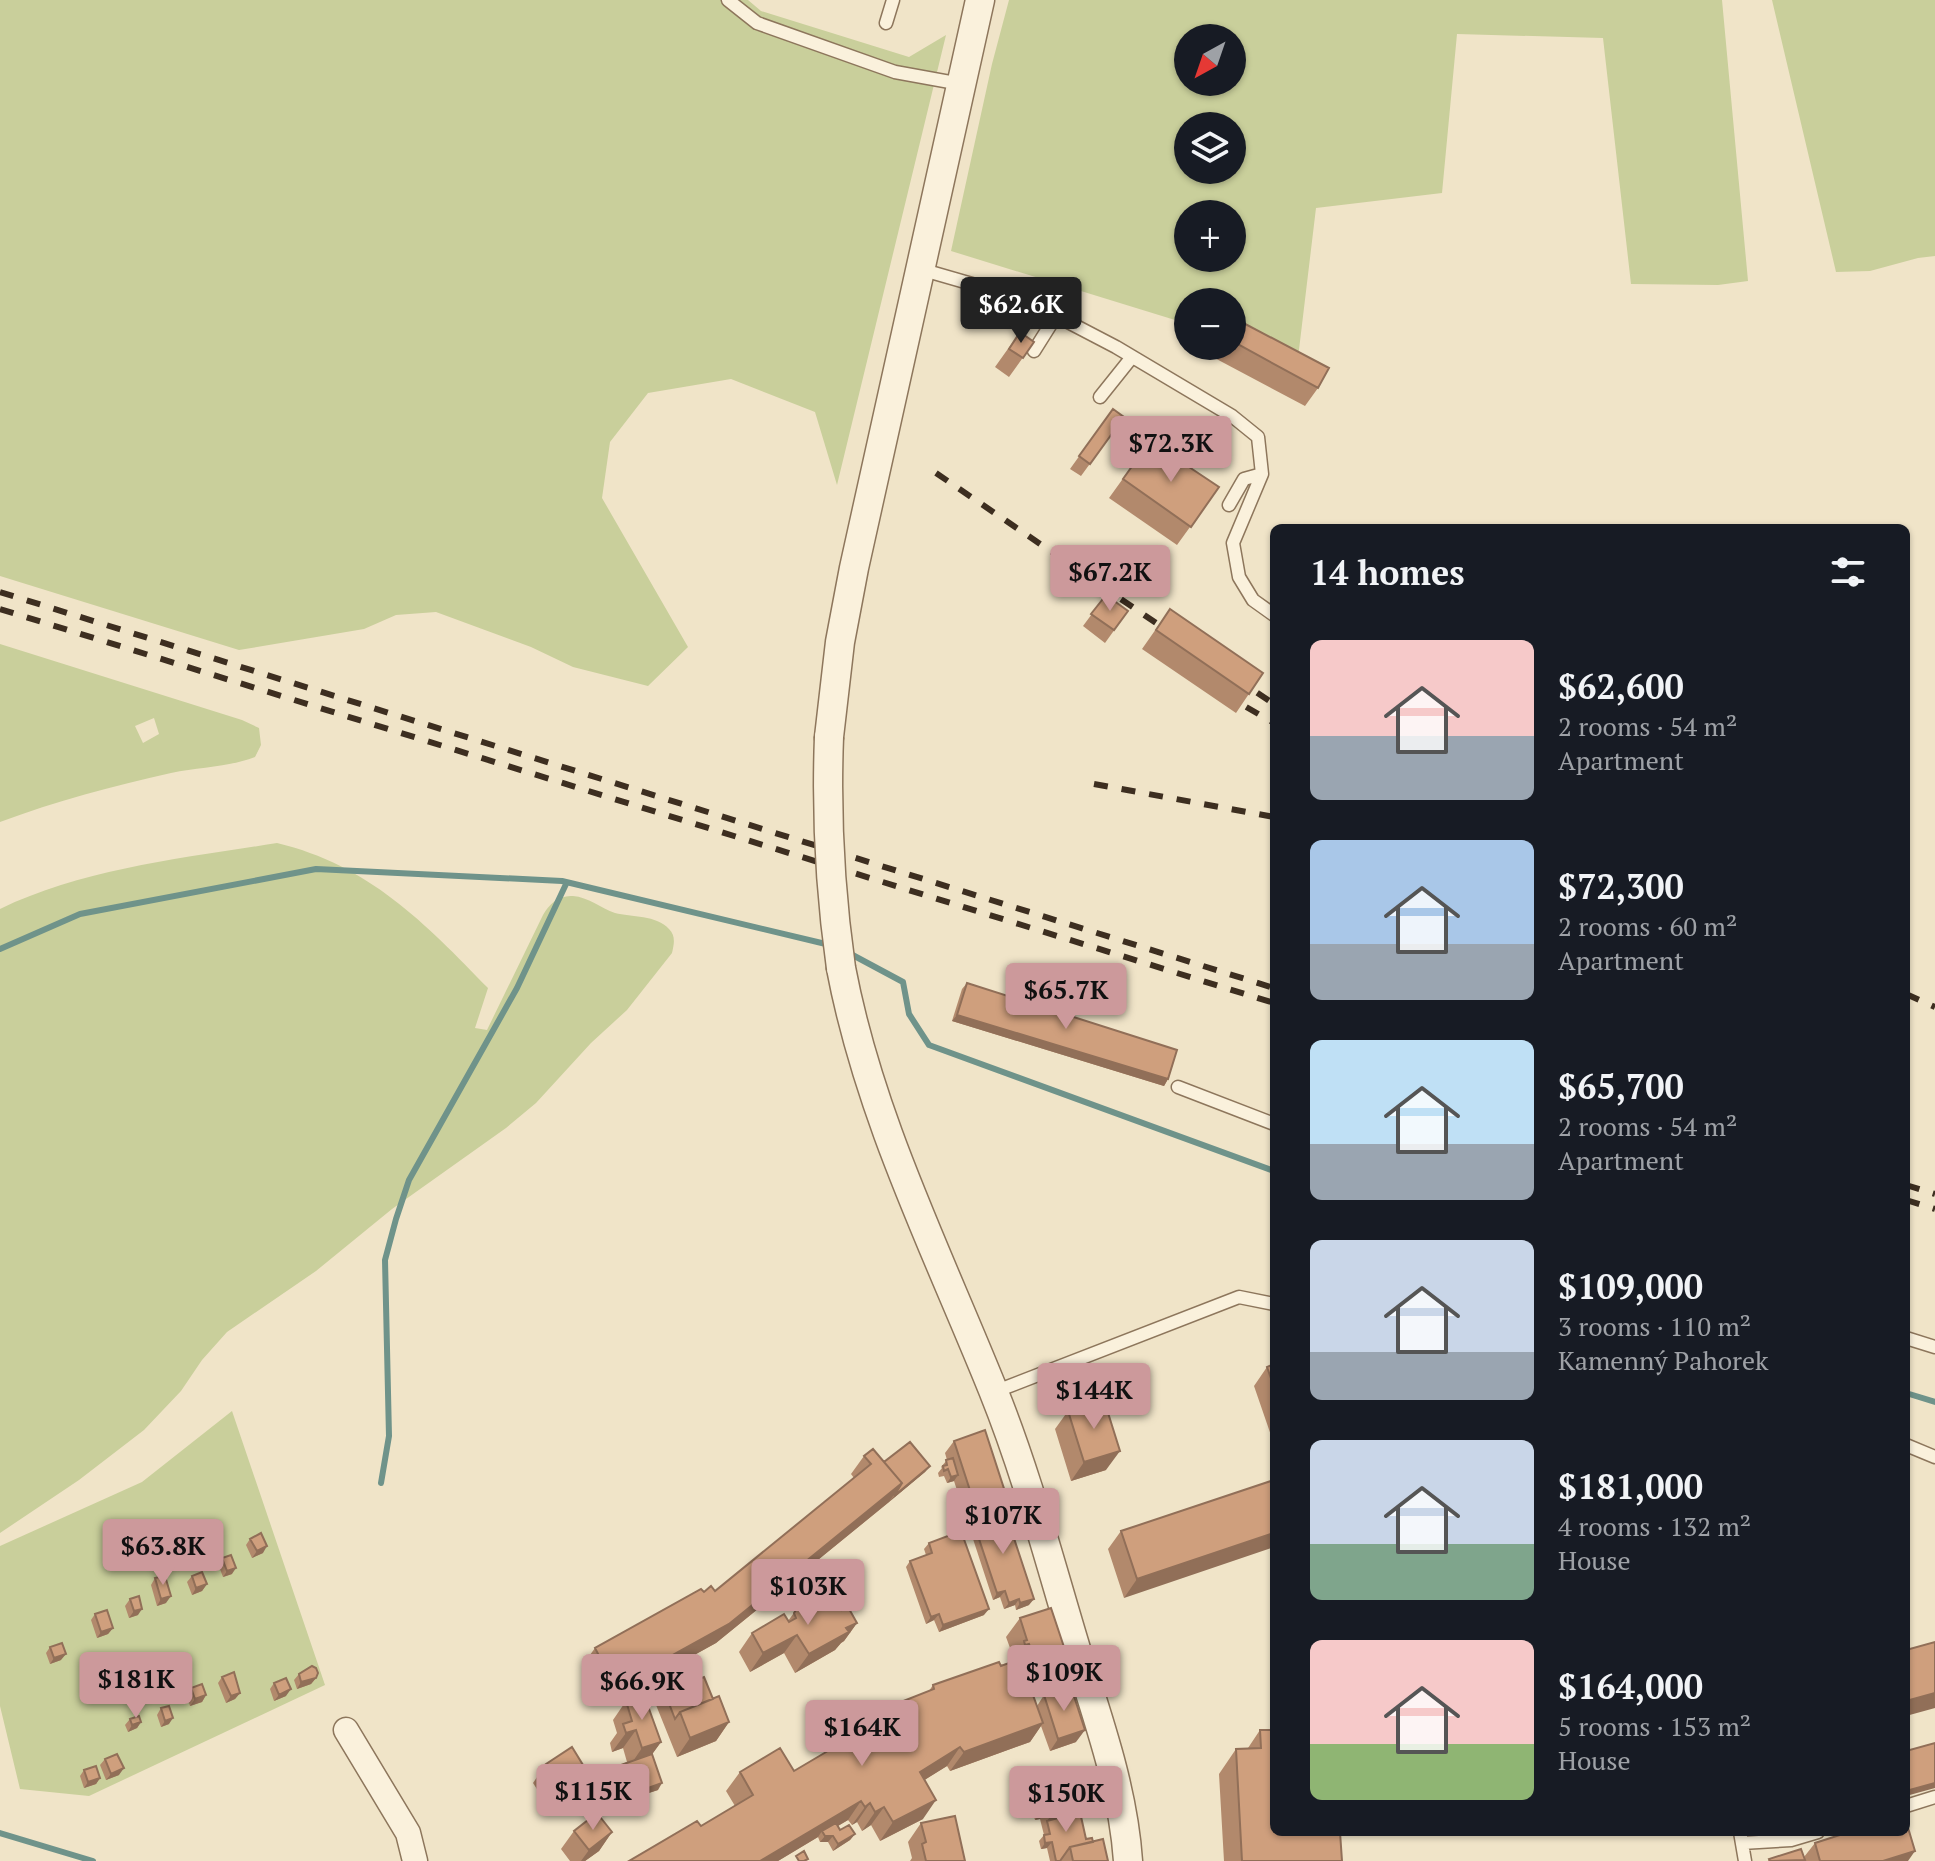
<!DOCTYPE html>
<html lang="en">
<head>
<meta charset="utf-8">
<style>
	body { margin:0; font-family:"PT Serif",serif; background:#242831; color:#f1f3f6; height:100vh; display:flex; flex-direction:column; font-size:30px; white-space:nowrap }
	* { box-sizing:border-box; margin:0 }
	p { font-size:26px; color:#9ea1a6 }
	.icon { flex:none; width:44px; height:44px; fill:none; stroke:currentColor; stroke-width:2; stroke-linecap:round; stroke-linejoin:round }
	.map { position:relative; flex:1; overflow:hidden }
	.panel { position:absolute; left:1270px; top:524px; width:640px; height:1312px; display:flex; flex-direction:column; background:#171b24; border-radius:12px; box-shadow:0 2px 6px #0004 }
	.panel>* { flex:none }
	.needle { width:52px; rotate:220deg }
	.controls { position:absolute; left:1174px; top:24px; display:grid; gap:16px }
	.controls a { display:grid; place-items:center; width:72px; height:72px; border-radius:50%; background:#171b24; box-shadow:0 2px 6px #0004; font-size:40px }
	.price { position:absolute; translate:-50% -68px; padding:0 18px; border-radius:8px; background:#cc999b; color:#111; font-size:26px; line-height:52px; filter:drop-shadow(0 2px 4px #0008) }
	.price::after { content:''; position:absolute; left:50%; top:48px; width:24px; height:18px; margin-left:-12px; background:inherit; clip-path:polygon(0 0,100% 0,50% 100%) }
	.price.current { background:#222; color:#fff }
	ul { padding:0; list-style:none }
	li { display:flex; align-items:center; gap:24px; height:200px; padding:0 40px }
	li span { display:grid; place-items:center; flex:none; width:224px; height:160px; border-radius:12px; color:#555 }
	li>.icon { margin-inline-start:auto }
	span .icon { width:96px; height:96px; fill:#fffc; stroke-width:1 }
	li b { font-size:34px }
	h2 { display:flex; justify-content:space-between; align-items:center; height:96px; padding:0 40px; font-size:34px }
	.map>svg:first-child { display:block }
	.green { fill:#c9cf9b; fill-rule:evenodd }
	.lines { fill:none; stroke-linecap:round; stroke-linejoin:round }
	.stream { stroke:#6f938a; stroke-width:6 }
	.service-casing { stroke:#8d765c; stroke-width:15 }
	.minor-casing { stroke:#8d765c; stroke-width:27 }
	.tertiary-casing { stroke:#8d765c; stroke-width:31 }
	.service { stroke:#faf1dc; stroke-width:12 }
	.minor { stroke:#faf1dc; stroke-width:24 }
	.tertiary { stroke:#faf1dc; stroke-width:28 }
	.rail { stroke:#3d2e20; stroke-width:6; stroke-dasharray:14 14; stroke-linecap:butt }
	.tertiary-bridge-casing { stroke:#8d765c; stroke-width:31; stroke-linecap:butt }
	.tertiary-bridge { stroke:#faf1dc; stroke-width:28 }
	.wall { fill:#b2896c }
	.shaded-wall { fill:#916f58 }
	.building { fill:#cf9f7d; stroke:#916f58; stroke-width:2 }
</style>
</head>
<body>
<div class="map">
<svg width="1935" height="1861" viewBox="0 0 1935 1861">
	<rect width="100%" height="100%" fill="#f0e4c8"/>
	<path class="green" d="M0,0H748L761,11L909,57L946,35L837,485L815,412L731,379L648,393L610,442L602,498L688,647L648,686L573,667L531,647L436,612L396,615L364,629L239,650L0,576Z
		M1009,0H1722L1748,281L1718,285L1631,284L1603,38L1457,34L1442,193L1316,208L1298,358L1232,338V302H1188V324L951,251L992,64ZM1188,38H1232V82H1188ZM1188,126H1232V170H1188ZM1188,214H1232V258H1188Z
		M1772,0H1935V256L1918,258L1870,271L1836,272Z
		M0,644L242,720L259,728L261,745L255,757C229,767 200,767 171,773C113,786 56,801 0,822ZM154,718L159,734L143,743L135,726Z
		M277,843C369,865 425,923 488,988L475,1028L487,1030L543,915C549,904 559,895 573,896C588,897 601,908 615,913C631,917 657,915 669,929C676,936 674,944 672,953L627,1010L591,1043L536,1103L506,1128L392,1209L316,1271L227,1332L202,1360L181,1391L144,1430L79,1480L0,1533V909C85,868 185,858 277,843Z
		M232,1411L325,1685L89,1796L20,1789L0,1706V1546L142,1482Z"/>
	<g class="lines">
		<path class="stream" d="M0,949L80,914L316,869L562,881L830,945
			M847,952L903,982L909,1014L929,1045L1274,1171
			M1906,1393L1935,1402
			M381,1483L389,1436L385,1260L396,1219L409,1180L517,988L567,882
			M0,1833L93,1861"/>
		<g class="service-casing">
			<path id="service" d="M728,0L757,23L895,72L961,84
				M886,23L893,0
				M920,269L1024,299L1116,347L1232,416L1258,437L1262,474L1233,543L1239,577L1253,600L1274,615
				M1034,351L1056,316
				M1100,397L1132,357
				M1229,505L1244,479L1262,474
				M1178,1087L1274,1124
				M1906,1338L1935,1347
				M994,1392L1239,1297L1274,1304
				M1906,1445L1935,1457
				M1906,1806L1935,1797
				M1740,1832L1745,1861
				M1742,1843L1791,1840L1818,1832"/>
		</g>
		<g class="minor-casing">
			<path id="minor" d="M346,1730L408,1833L415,1861"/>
		</g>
		<g class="tertiary-casing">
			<path id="tertiary" d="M829,737L840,642L854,568L980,0
				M841,968C869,1116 937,1251 993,1390C1027,1474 1050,1563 1076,1649C1098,1719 1123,1788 1128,1861"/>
		</g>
		<use href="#service" class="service"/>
		<use href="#minor" class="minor"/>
		<use href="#tertiary" class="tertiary"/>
		<path class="rail" d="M936,473L1178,638
			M0,592L1274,988
			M0,609L1274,1003
			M1234,677L1274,704
			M1222,693L1274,723
			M1094,784L1274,817
			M1906,994L1935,1007
			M1906,1185L1935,1194
			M1906,1200L1935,1209"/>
		<g class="tertiary-bridge-casing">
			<path id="tertiary-bridge" d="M829,737C826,815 830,891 841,968"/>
		</g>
		<use href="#tertiary-bridge" class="tertiary-bridge"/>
	</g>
	<path class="wall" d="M1232,317L1318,388L1305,406L1192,346H1232Z
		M1020,332L1034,342L1009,377L995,367Z
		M1113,409L1124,417L1081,476L1070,469Z
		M1150,441L1219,487L1177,545L1109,498Z
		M1106,595L1128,611L1105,643L1083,626Z
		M1170,609L1263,673L1236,713L1142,649Z
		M967,983L1168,1079L1164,1086L952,1021L962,989Z
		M1274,1364V1444L1254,1386L1267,1367Z
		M1068,1411L1106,1470L1071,1481L1055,1429Z
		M954,1441L1008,1501L1004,1508L1029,1605L1016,1610L1015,1605L1004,1609L1000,1597L993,1600L954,1481L947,1483L944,1476L939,1477L938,1473L942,1468L941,1467L947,1460L945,1453Z
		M864,1456L884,1462L930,1466L925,1472L889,1502L716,1643L602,1706L582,1666L595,1648L704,1592L715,1591L854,1478L851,1474Z
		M1274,1480L1124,1598L1108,1549L1121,1531Z
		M250,1539L263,1553L252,1558L246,1545Z
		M929,1543L984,1615L939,1632L934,1620L926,1624L906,1567L910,1561L926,1555L924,1549Z
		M222,1558L232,1574L223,1577L218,1564Z
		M192,1576L207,1584L202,1591L192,1595L187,1582Z
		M155,1578L166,1603L157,1606L151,1585Z
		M821,1597L842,1610L857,1623L844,1641L841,1643L835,1650L795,1673L784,1653L750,1672L739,1652L752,1633L788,1621L796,1610L803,1614L812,1609Z
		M130,1599L138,1615L129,1618L125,1606Z
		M95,1614L113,1628L108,1634L97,1638L91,1620Z
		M1020,1618L1071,1668L1058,1687L1033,1695L1037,1706L1044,1695L1076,1742L1050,1751L1041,1726L1030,1742L950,1771L947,1766L924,1780L923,1819L880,1841L871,1825L862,1831L857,1822L852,1825L848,1820L838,1826L840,1830L855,1834L850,1840L833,1851L828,1842H820L818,1837L778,1861H629L701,1826L735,1806L726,1791L740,1772L794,1771L836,1746L833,1741L842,1729L878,1716L883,1709L929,1691L933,1685L1011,1662V1660L1013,1656L1006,1637Z
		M50,1647L61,1660L50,1664L46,1653Z
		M299,1674L316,1678L311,1684L297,1689L294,1680Z
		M222,1677L240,1693L235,1699L226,1703L218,1683Z
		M274,1683L286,1696L274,1701L270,1689Z
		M191,1688L206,1695L202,1702L190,1706L186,1694Z
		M665,1693L713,1698L729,1722L716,1741L677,1757L656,1705Z
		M626,1701L661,1742L652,1754L658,1790L621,1802L611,1773L615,1767L627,1762L623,1748L612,1752L610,1743L617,1733L613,1720Z
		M161,1708L169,1724L161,1727L157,1715Z
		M130,1719L141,1722L137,1728L128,1732L125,1725Z
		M1260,1730L1342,1861H1224L1219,1774L1236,1749L1248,1748Z
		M105,1759L119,1775L106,1780L100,1765Z
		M546,1764L583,1765L570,1784L544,1800L533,1783Z
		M84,1770L100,1778L96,1784L84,1788L80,1776Z
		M1048,1781L1093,1793L1080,1812L1086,1839L1093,1842L1108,1861H1050L1047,1848L1041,1849L1039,1841L1044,1835L1040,1819L1035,1820L1031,1806Z
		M921,1823L965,1861H910L912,1858L908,1842Z
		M574,1831L612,1832L599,1851L585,1861H570L561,1849Z
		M1815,1843L1908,1861H1768L1769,1859L1804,1857Z"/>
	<path class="shaded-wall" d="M957,1015L1168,1079L1164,1086L952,1021Z
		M1120,1451L1106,1470L1071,1481L1084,1462Z
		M930,1466L925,1472L889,1502L894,1496Z
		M958,1475L954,1481L947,1483L951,1477Z
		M902,1483L889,1502L716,1643L602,1706L615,1687Z
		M1008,1501L1000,1514L972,1518L977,1512Z
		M1274,1533V1547L1124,1598L1137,1579Z
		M267,1546L263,1553L252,1558L257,1551Z
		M236,1568L232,1574L223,1577L227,1571Z
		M207,1584L202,1591L192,1595L196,1588Z
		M1005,1591L1000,1597L993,1600L997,1593Z
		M171,1596L166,1603L157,1606L161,1599Z
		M1019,1599L1015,1605L1004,1609L1009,1603Z
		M1034,1599L1029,1605L1016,1610L1020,1603Z
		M142,1609L138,1615L129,1618L134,1611Z
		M989,1609L984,1615L939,1632L943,1625Z
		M939,1614L934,1620L926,1624L931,1617Z
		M857,1623L844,1641L841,1643L835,1650L795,1673L809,1654L846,1628Z
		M113,1628L108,1634L97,1638L101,1632Z
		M797,1635L784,1653L750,1672L763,1653Z
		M1029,1644L1016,1663L1012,1664L1025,1645Z
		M66,1654L61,1660L50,1664L54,1658Z
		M1071,1668L1058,1687L1027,1697L1040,1678Z
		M316,1678L311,1684L297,1689L301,1682Z
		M291,1689L286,1696L274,1701L279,1695Z
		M240,1693L235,1699L226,1703L231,1696Z
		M1935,1693V1708L1906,1716V1701Z
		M206,1695L202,1702L190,1706L195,1699Z
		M173,1718L169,1724L161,1727L165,1721Z
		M141,1722L137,1728L128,1732L132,1725Z
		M729,1722L716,1741L677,1757L690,1738Z
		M1043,1723L1030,1742L950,1771L964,1752Z
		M636,1730L623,1748L612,1752L626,1733Z
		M1085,1730L1076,1742L1050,1751L1058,1739Z
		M661,1742L648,1760L629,1767L642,1748Z
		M960,1747L947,1766L907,1791L920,1772Z
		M583,1765L570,1784L544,1800L557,1782Z
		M124,1768L119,1775L106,1780L111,1774Z
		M100,1778L96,1784L84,1788L88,1782Z
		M662,1783L658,1790L621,1802L626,1796Z
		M1935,1783V1788L1906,1796V1791Z
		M1093,1793L1075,1818L1047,1821L1043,1827L1060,1802Z
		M1058,1794L1040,1819L1035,1820L1053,1796Z
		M936,1800L923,1819L880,1841L893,1822Z
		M861,1801L848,1820L824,1834L822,1831L818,1837L778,1861H760Z
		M870,1803L857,1822L852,1825L865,1807Z
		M884,1807L871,1825L862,1831L875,1812Z
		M612,1832L599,1851L585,1861H581L589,1850Z
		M855,1834L850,1840L833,1851L838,1844Z
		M825,1836H833L828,1842H820Z
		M1052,1842L1047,1848L1041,1849L1045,1843Z
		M1915,1851L1908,1861H1883Z"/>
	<path class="building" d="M1232,317L1329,368L1318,388L1232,341Z
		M1020,332L1034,342L1023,358L1009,349Z
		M1113,409L1124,417L1090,464L1079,456Z
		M1150,441L1219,487L1191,527L1123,479Z
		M1106,595L1128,611L1114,630L1091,614Z
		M1170,609L1263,673L1249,694L1156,630Z
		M967,983L1177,1050L1168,1079L957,1015Z
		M1274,1364V1387L1267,1367Z
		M1104,1400L1120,1451L1084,1462L1068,1411Z
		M985,1430L1008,1501L977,1512L954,1441Z
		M910,1442L930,1466L894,1496L902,1483L884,1462Z
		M873,1449L902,1483L729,1624L615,1687L595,1648L701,1589L704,1592L711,1586L715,1591L871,1464L864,1456Z
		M953,1458L958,1475L951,1477L948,1469L944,1471L943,1466L947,1465L946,1460Z
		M1274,1480V1533L1137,1579L1121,1531Z
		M1004,1508L1034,1599L1020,1603L1019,1599L1009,1603L1005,1591L997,1593L972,1518Z
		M961,1531L989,1609L943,1625L939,1614L931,1617L910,1561L932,1553L929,1543Z
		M261,1533L267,1546L257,1551L250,1539Z
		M231,1555L236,1568L227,1571L222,1558Z
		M202,1572L207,1584L196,1588L192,1576Z
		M165,1576L171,1596L161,1599L155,1578Z
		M830,1592L842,1610L848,1607L857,1623L846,1628L849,1632L809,1654L797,1635L763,1653L752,1633L784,1614L789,1622L796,1618L794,1613L796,1610H801L803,1614L824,1603L821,1597Z
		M139,1596L142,1609L134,1611L130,1599Z
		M1051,1608L1071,1668L1040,1678L1029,1644L1025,1645L1024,1641L1027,1640L1020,1618Z
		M107,1610L113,1628L101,1632L95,1614Z
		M1935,1642V1693L1906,1701V1650Z
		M62,1643L66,1654L54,1658L50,1647Z
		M1020,1659L1043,1723L964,1752L960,1747L920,1772L936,1800L893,1822L884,1807L875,1812L870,1803L865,1807L861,1801L760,1861H629L697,1821L701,1826L753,1795L740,1772L780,1748L794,1771L887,1716L883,1709L934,1689L933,1685L999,1662L1001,1666Z
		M312,1666L316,1668L318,1673L316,1678L301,1682L299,1674Z
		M234,1672L240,1693L231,1696L222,1677Z
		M704,1677L713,1699L680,1712L675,1719L665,1693Z
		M286,1678L291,1689L279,1695L274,1683Z
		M202,1684L206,1695L195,1699L191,1688Z
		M1071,1687L1085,1730L1058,1739L1044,1695Z
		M644,1695L661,1742L642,1748L636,1730L626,1733L623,1724L632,1721L626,1701Z
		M719,1696L729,1722L690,1738L680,1712Z
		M169,1706L173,1718L165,1721L161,1708Z
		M875,1710L880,1720L848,1739L842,1729Z
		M139,1716L141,1722L132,1725L130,1719Z
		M1260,1730H1274V1832H1340L1342,1861H1242L1236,1749L1261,1748Z
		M1935,1743V1783L1906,1791V1751Z
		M572,1747L583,1765L557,1782L546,1764Z
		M117,1754L124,1768L111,1774L105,1759Z
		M652,1754L662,1783L626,1796L615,1767Z
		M96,1766L100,1778L88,1782L84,1770Z
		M1086,1770L1093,1793L1060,1802L1058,1794L1053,1796L1048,1781Z
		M1080,1812L1086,1839L1092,1838L1093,1842L1070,1847L1060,1861H1056L1052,1842L1045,1843L1044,1835L1050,1834L1047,1821Z
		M597,1813L612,1832L589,1850L574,1831Z
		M955,1816L965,1861H926L922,1844L926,1842L921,1823Z
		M1906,1821L1915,1851L1883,1861H1820L1815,1843L1849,1832H1906Z
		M836,1823L840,1830L849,1825L855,1834L838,1844L833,1836H825L822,1831Z
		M1103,1839L1108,1861H1073L1070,1847Z
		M1801,1849L1805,1860L1770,1861L1769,1859Z
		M804,1851L808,1859L804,1861H799L796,1856Z"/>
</svg>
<div class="controls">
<a><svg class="needle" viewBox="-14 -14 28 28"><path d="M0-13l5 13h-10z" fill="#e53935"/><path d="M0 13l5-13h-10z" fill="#9ea1a6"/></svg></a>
<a><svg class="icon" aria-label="layers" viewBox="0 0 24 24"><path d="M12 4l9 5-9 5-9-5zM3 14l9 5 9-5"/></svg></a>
<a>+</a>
<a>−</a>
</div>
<b class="price current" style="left:1021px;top:345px">$62.6K</b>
<b class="price" style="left:1171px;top:484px">$72.3K</b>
<b class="price" style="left:1110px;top:613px">$67.2K</b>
<b class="price" style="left:1066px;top:1031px">$65.7K</b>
<b class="price" style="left:1094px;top:1431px">$144K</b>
<b class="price" style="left:1003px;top:1556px">$107K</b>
<b class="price" style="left:163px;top:1587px">$63.8K</b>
<b class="price" style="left:808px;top:1627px">$103K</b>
<b class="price" style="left:1064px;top:1713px">$109K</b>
<b class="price" style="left:136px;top:1720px">$181K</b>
<b class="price" style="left:642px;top:1722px">$66.9K</b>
<b class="price" style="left:862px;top:1768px">$164K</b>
<b class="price" style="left:593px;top:1832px">$115K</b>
<b class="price" style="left:1066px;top:1834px">$150K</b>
<section class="panel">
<h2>14 homes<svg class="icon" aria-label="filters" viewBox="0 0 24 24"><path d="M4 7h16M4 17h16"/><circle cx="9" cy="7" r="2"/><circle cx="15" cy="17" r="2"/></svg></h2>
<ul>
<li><span style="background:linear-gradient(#f6c9c9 60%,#9aa5b1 0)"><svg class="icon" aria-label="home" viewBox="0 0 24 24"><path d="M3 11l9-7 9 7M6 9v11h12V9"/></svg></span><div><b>$62,600</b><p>2 rooms · 54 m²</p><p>Apartment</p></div></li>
<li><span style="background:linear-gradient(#a9c7e8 65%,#9aa5b1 0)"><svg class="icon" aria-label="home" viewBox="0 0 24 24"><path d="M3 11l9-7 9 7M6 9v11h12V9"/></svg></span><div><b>$72,300</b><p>2 rooms · 60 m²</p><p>Apartment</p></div></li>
<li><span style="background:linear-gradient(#bfe0f5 65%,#9aa5b1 0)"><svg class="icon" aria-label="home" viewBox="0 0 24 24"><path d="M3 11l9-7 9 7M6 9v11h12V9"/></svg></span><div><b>$65,700</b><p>2 rooms · 54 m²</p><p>Apartment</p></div></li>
<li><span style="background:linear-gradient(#c9d6e8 70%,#9aa5b1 0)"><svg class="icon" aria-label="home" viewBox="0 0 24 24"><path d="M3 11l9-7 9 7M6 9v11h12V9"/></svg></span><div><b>$109,000</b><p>3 rooms · 110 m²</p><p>Kamenný Pahorek</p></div></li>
<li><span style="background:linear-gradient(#c9d6e8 65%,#7fa58c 0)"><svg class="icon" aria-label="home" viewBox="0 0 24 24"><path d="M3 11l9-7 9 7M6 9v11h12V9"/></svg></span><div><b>$181,000</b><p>4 rooms · 132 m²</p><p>House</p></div></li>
<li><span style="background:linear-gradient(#f6c9c9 65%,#8fb573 0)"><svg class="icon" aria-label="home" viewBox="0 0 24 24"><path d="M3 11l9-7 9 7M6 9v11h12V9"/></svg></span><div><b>$164,000</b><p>5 rooms · 153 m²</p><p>House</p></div></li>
</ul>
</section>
</div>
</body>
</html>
